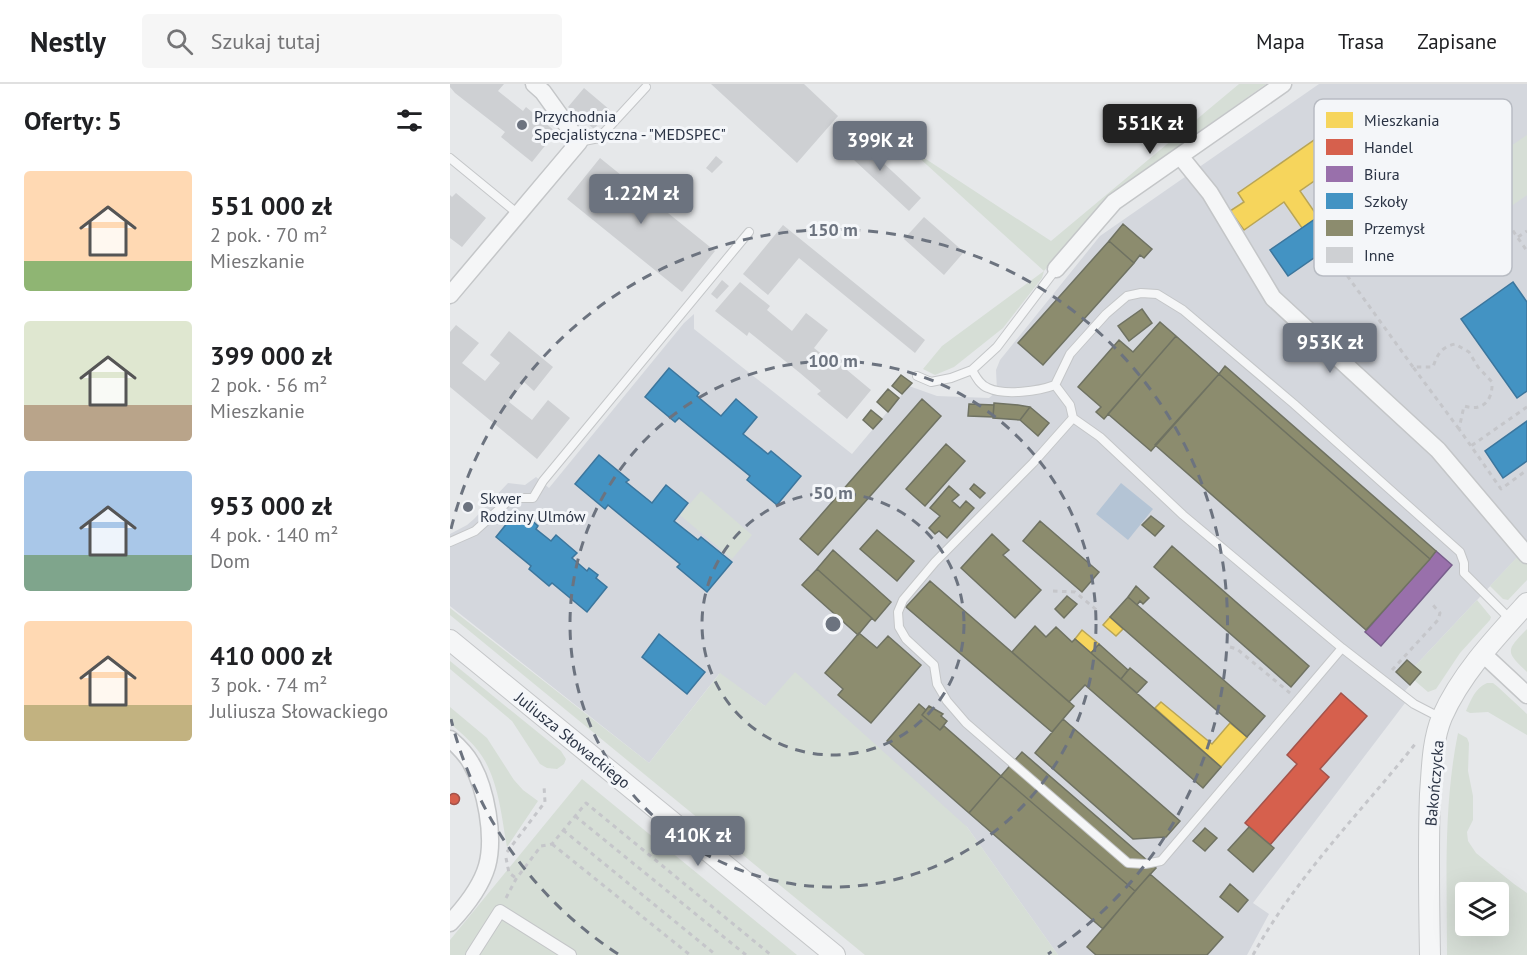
<!DOCTYPE html>
<html lang="pl">
<head>
<meta charset="utf-8">
<style>
	body { margin:0; font-family:"PT Sans",sans-serif; background:#f6f6f6; color:#202124; height:100vh; display:flex; flex-direction:column; font-size:22px; white-space:nowrap }
	* { box-sizing:border-box; margin:0 }
	p { font-size:20px; color:#757577 }
	.icon { flex:none; width:33px; height:33px; fill:none; stroke:currentColor; stroke-width:2; stroke-linecap:round; stroke-linejoin:round }
	.map { position:relative; flex:1; overflow:hidden }
	.drawer { display:flex; flex-direction:column; background:#fff; width:450px }
	.drawer>* { flex:none }
	.fabs { position:absolute; left:1005px; top:798px; display:grid; gap:12px }
	.fabs a { display:grid; place-items:center; width:54px; height:54px; border-radius:6px; background:#fff; box-shadow:0 6px 24px #0002; font-size:30px }
	.price { position:absolute; translate:-50% -51px; padding:0 14px; border-radius:6px; background:#6c737f; color:#fff; font-size:20px; line-height:39px; filter:drop-shadow(0 2px 3px #0008) }
	.price::after { content:''; position:absolute; left:50%; top:36px; width:18px; height:14px; margin-left:-9px; background:inherit; clip-path:polygon(0 0,100% 0,50% 100%) }
	.price.current { background:#222; color:#fff }
	ul { padding:0; list-style:none }
	li { display:flex; align-items:center; gap:18px; height:150px; padding:0 24px }
	li span { display:grid; place-items:center; flex:none; width:168px; height:120px; border-radius:6px; color:#555 }
	li>.icon { margin-inline-start:auto }
	span .icon { width:72px; height:72px; fill:#fffc; stroke-width:1 }
	li b { font-size:26px }
	h2 { display:flex; justify-content:space-between; align-items:center; height:72px; padding:0 24px; font-size:26px }
	header { display:flex; align-items:center; gap:36px; box-sizing:border-box; height:84px; padding:0 30px; background:#fff; border-bottom:2px solid #e0e0e0 }
	header strong { font-size:28px }
	nav { display:flex; gap:33px; margin-inline-start:auto; font-size:21px }
	.search { width:420px; height:54px; background:#f6f6f6; display:flex; align-items:center; gap:15px; box-sizing:border-box; padding:0 21px; border-radius:6px; color:#757577; font-size:22px }
	main { display:flex; flex:1; min-height:0 }
	.map>svg:first-child { display:block }
	.built { fill:#d4d7dd }
	.green { fill:#d6ded6; fill-rule:evenodd }
	.water { fill:#b4c4d5 }
	.homes { fill:#f6d55c; stroke:#b9a555; stroke-width:1.5 }
	.shops { fill:#d6604d; stroke:#a3534b; stroke-width:1.5 }
	.offices { fill:#9970ab; stroke:#785e8c; stroke-width:1.5 }
	.schools { fill:#4393c3; stroke:#3c769d; stroke-width:1.5 }
	.industry { fill:#8c8c6e; stroke:#6f7262; stroke-width:1.5 }
	.building { fill:#ced0d3 }
	.lines { fill:none; stroke-linecap:round; stroke-linejoin:round }
	.service-casing { stroke:#c4c6c8; stroke-width:10 }
	.pedestrian-casing { stroke:#c4c6c8; stroke-width:14 }
	.minor-casing { stroke:#c4c6c8; stroke-width:19 }
	.tertiary-casing { stroke:#c4c6c8; stroke-width:22 }
	.path { stroke:#c5c6ca; stroke-width:3; stroke-dasharray:4.5 4.5; stroke-linecap:butt }
	.service { stroke:#f5f6f7; stroke-width:8 }
	.pedestrian { stroke:#f5f6f7; stroke-width:12 }
	.minor { stroke:#f5f6f7; stroke-width:16 }
	.tertiary { stroke:#f5f6f7; stroke-width:20 }
	.ring { fill:none; stroke:#6c737f; stroke-width:3; stroke-dasharray:10 8 }
	.poi-dot { fill:#6c737f; stroke:#f4f6f9; stroke-width:2 }
	.labels { text-anchor:middle; stroke-width:6; stroke-linejoin:round; paint-order:stroke }
	.poi-label { font-size:16px; fill:#2b3445; stroke:#f4f6f9; text-anchor:start }
	.street-label { font-size:16px; fill:#2b3445; stroke:#f4f6f9 }
	.key { fill:#f4f6f9; stroke:#b8bcc3; stroke-width:1.5 }
	.key-label { font-size:16px; fill:#2b3445 }
	.centre { fill:#6c737f; stroke:#f4f6f9; stroke-width:3 }
	.ring-label { font-size:18px; text-anchor:middle; font-weight:bold; fill:#6c737f; stroke:#f4f6f9; stroke-width:6; stroke-linejoin:round; paint-order:stroke }
</style>
</head>
<body>
<header>
<strong>Nestly</strong>
<div class="search"><svg class="icon" aria-label="search" viewBox="0 0 24 24"><circle cx="10" cy="10" r="6"/><path d="M15 15l6 6"/></svg>Szukaj tutaj</div>
<nav><a>Mapa</a><a>Trasa</a><a>Zapisane</a></nav>
</header>
<main>
<section class="drawer">
<h2>Oferty: 5<svg class="icon" aria-label="filters" viewBox="0 0 24 24"><path d="M4 7h16M4 17h16"/><circle cx="9" cy="7" r="2"/><circle cx="15" cy="17" r="2"/></svg></h2>
<ul>
<li><span style="background:linear-gradient(#ffd9b3 75%,#8fb573 0)"><svg class="icon" aria-label="home" viewBox="0 0 24 24"><path d="M3 11l9-7 9 7M6 9v11h12V9"/></svg></span><div><b>551 000 zł</b><p>2 pok. · 70 m²</p><p>Mieszkanie</p></div></li>
<li><span style="background:linear-gradient(#dfe7d0 70%,#b9a48a 0)"><svg class="icon" aria-label="home" viewBox="0 0 24 24"><path d="M3 11l9-7 9 7M6 9v11h12V9"/></svg></span><div><b>399 000 zł</b><p>2 pok. · 56 m²</p><p>Mieszkanie</p></div></li>
<li><span style="background:linear-gradient(#a9c7e8 70%,#7fa58c 0)"><svg class="icon" aria-label="home" viewBox="0 0 24 24"><path d="M3 11l9-7 9 7M6 9v11h12V9"/></svg></span><div><b>953 000 zł</b><p>4 pok. · 140 m²</p><p>Dom</p></div></li>
<li><span style="background:linear-gradient(#ffd9b3 70%,#c2b280 0)"><svg class="icon" aria-label="home" viewBox="0 0 24 24"><path d="M3 11l9-7 9 7M6 9v11h12V9"/></svg></span><div><b>410 000 zł</b><p>3 pok. · 74 m²</p><p>Juliusza Słowackiego</p></div></li>
</ul>
</section>
<div class="map">
<svg width="1077" height="871" viewBox="0 0 1077 871">
	<rect width="100%" height="100%" fill="#e6e8ea"/>
	<path class="built" d="M869,0H1077V463L965,582L971,588L949,614L955,619L803,819L819,830L797,871H608L517,743L315,622L269,590L199,679L0,522V450L17,441L24,435L58,399L75,401L86,393L99,404L234,239L244,230V245L402,370L459,302L487,312L539,314L547,307L546,286L550,276L650,152Z"/>
	<path class="green" d="M789,0H816L663,109L594,187L592,194L553,244L504,283L485,291L473,285L492,262L594,187L456,62L601,157Z
		M1077,51V111L1053,128L1024,87Z
		M251,407L302,451L282,475L230,431Z
		M1070,470L1077,479V496L1058,516L1053,515L1040,502Z
		M1027,516L1041,533L1040,536L1010,569L986,605L978,608L964,596V583Z
		M0,524L199,679L270,589L315,622L345,588L517,743L608,871H415L0,531Z
		M1077,545V588C1054,567 1057,566 1077,545Z
		M0,577L111,667L116,675L114,680L107,685L97,684L90,680L62,637L0,585Z
		M1037,599H1043L1048,603L1077,630V651L1038,628L1020,629L1016,627C1021,616 1025,604 1037,599Z
		M0,623L37,654L64,696L73,706L88,717L57,763C52,735 49,702 35,677C26,661 13,651 0,639Z
		M1008,649L1017,654L1019,659L1018,687L1023,712V736L1017,748L1018,757L1026,769L1064,800L1077,809V871H997C997,797 993,723 1008,649ZM1048,808V842H1016V808Z
		M132,695L347,871H0V856Z"/>
	<path class="water" d="M671,399L703,425L678,456L646,430Z"/>
	<path class="homes" d="M900,31L919,59L850,107L868,133L852,144L834,118L794,146L780,127L794,118L788,109Z
		M660,533L673,545L666,552L653,541Z
		M632,546L649,560L641,569L625,555Z
		M711,618L762,660L780,639L797,653L771,683L705,624Z"/>
	<path class="shops" d="M891,609L917,632L870,685L879,693L820,761L795,739L847,680L837,671Z
		M-1.5 715a5.5 5.5 0 1 1 11 0a5.5 5.5 0 1 1-11 0Z"/>
	<path class="offices" d="M986,467L1002,481L931,562L915,548Z"/>
	<path class="schools" d="M868,133L884,156L872,165L874,167L838,192L820,166Z
		M1063,198L1077,218V307L1067,314L1011,235Z
		M219,284L249,309L247,312L271,332L286,315L307,333L293,350L318,370L321,367L351,392L327,421L297,396L300,392L229,334L225,338L195,313Z
		M1077,337V377L1053,394L1035,367Z
		M149,371L179,396L176,398L202,419L216,401L238,419L224,437L248,456L251,453L282,478L257,508L227,483L230,480L181,440L158,421L155,425L125,400Z
		M66,428L78,438L80,435L88,442L86,445L101,457L106,451L127,469L122,474L137,487L139,484L148,491L146,494L157,503L137,528L102,499L99,502L79,485L81,482L46,453Z
		M209,550L255,588L237,610L192,573Z"/>
	<path class="industry" d="M673,140L702,165L694,174L690,171L684,179L659,157Z
		M659,157L684,179L593,281L568,259Z
		M692,225L702,239L679,257L668,242Z
		M710,238L726,252L654,335L646,328L651,323L628,303L669,256L683,268Z
		M726,252L769,290L701,367L658,330Z
		M775,282L986,467L980,475L769,290Z
		M769,290L980,475L916,546L705,361Z
		M451,291L462,299L452,310L442,302Z
		M438,305L449,314L438,328L427,318Z
		M472,315L491,332L368,471L350,455Z
		M544,319L568,321L580,323L570,336L543,334Z
		M519,320L544,321L543,333L518,332Z
		M580,323L599,339L588,352L570,336Z
		M421,326L432,335L423,345L413,336Z
		M496,360L515,377L475,422L456,405Z
		M524,400L535,409L530,414L520,405Z
		M499,402L509,411L502,417L510,424L516,417L524,424L497,454L489,447L485,450L479,444L490,432L480,424Z
		M701,432L714,442L705,452L692,441Z
		M590,437L649,488L632,508L573,457Z
		M427,446L464,477L447,497L410,465Z
		M542,450L559,466L553,471L591,506L565,534L511,484Z
		M722,462L859,582L841,603L704,483Z
		M383,466L441,518L425,537L367,485Z
		M367,485L422,534L408,551L352,501Z
		M480,497L624,622L602,648L456,523Z
		M686,502L699,514L693,520L690,517L687,521L678,513Z
		M617,512L627,520L614,534L605,525Z
		M678,513L815,632L797,653L660,533Z
		M585,542L596,553L606,543L622,558L625,555L771,683L753,704L635,601L619,618L562,568Z
		M409,549L427,564L438,552L471,581L421,639L388,611L393,605L375,589Z
		M649,560L678,586L671,595L641,569Z
		M957,576L971,588L960,601L946,588Z
		M680,584L697,598L687,609L671,595Z
		M469,620L476,626L472,631L490,646L494,642L551,692L519,729L437,657Z
		M479,622L493,630L491,632L497,637L490,646L472,631Z
		M613,635L730,737L716,753L683,755L585,669Z
		M572,668L706,784L685,807L551,692Z
		M551,692L685,807L653,845L519,729Z
		M799,743L824,764L803,788L778,766Z
		M755,744L767,754L755,767L743,757Z
		M700,790L773,853L757,871H646L637,863Z
		M780,800L798,816L788,828L770,813Z"/>
	<path class="building" d="M0,0H54L48,7L73,27L76,23L106,48L82,78L51,53L55,48L5,9L0,3Z
		M261,0H354L388,32L347,79Z
		M134,4L160,26L144,45L118,23Z
		M402,50L471,114L459,127L390,63Z
		M266,72L273,78L262,89L256,84Z
		M150,74L265,167L232,208L117,115Z
		M6,109L36,134L12,163L0,154V111L2,113Z
		M474,133L514,168L494,191L454,155Z
		M333,141L475,256L465,269L349,174L318,211L293,190Z
		M272,196L279,202L267,215L261,210Z
		M290,198L320,222L317,226L342,247L356,229L378,246L364,264L389,284L391,281L421,306L397,335L367,310L371,307L350,289L299,248L297,252L265,227Z
		M6,241L29,259L12,279L35,297L50,279L40,271L59,247L103,283L84,307L74,298L59,318L82,336L98,316L120,334L87,375L0,303V248Z"/>
	<g class="lines">
		<g class="service-casing">
			<path id="service" d="M129,58L149,54L196,3
				M0,74L67,129
				M522,286C526,293 530,301 538,304C555,312 589,307 605,301L620,321L623,334L650,353L733,431L892,564L964,620L991,634
				M467,292L481,298L501,294L522,286L547,263L606,185
				M605,301L620,270L656,230L677,212L691,209L707,210L733,226L844,320L1010,468L1014,479V489L1061,536
				M623,334L583,379L485,478L453,516L448,528L449,543L456,555L484,581L487,600L497,617L516,639L678,779L695,780L711,777L892,564
				M0,458L25,447L56,419L65,414H83L93,397L299,148"/>
		</g>
		<g class="pedestrian-casing">
			<path id="pedestrian" d="M22,871L50,827L120,871"/>
		</g>
		<g class="minor-casing">
			<path id="minor" d="M730,72L760,109L823,214L988,366L1077,471
				M606,185L664,118L833,0
				M0,211L129,58L93,8L84,0
				M1032,569L1077,611
				M0,655C8,662 16,670 21,679C36,704 45,753 37,782C31,803 15,823 0,839"/>
		</g>
		<g class="tertiary-casing">
			<path id="tertiary" d="M0,556L385,871
				M980,871C979,817 978,764 980,710C982,685 982,657 992,633C1011,590 1045,554 1077,519"/>
		</g>
		<path class="path" d="M1068,153L1077,147
			M963,283L883,172L890,162L1013,75L1077,167
			M1077,323L1021,362L1051,405L1077,386
			M1009,345L963,283H983C987,271 991,263 1005,260L1019,268L1028,283L1042,298C1043,316 1033,328 1014,322L1009,345L1021,362
			M603,507L625,508L649,528
			M780,563L787,565L840,609
			M942,586L988,536L990,529L983,521
			M125,732L296,871
			M113,746L266,871
			M102,760L240,871
			M57,768L95,718L94,702
			M56,774L59,789L66,794
			M56,814L66,795L91,762L102,760L136,719L321,871
			M803,871C846,793 911,728 966,659"/>
		<use href="#service" class="service"/>
		<use href="#pedestrian" class="pedestrian"/>
		<use href="#minor" class="minor"/>
		<use href="#tertiary" class="tertiary"/>
	</g>
	<g class="ring">
		<circle cx="383" cy="540" r="131"/>
		<circle cx="383" cy="540" r="263"/>
		<path d="M168 870A394 394 0 0 1 1 635M1 445A394 394 0 1 1 598 870"/>
	</g>
	<g class="poi-dot">
		<circle cx="72" cy="41" r="6"/>
		<circle cx="18" cy="423" r="6"/>
	</g>
	<g class="labels">
		<g class="poi-label">
			<text x="84" y="38">Przychodnia<tspan x="84" dy="18">Specjalistyczna - "MEDSPEC"</tspan></text>
			<text x="30" y="420">Skwer<tspan x="30" dy="18">Rodziny Ulmów</tspan></text>
		</g>
		<g class="street-label">
			<text transform="translate(123 656) rotate(39)" y="6">Juliusza Słowackiego</text>
			<text transform="translate(984 699) rotate(-85)" y="6">Bakończycka</text>
		</g>
	</g>
	<rect x="864" y="15" width="198" height="177" rx="9" class="key"/>
	<rect x="876" y="28" width="27" height="16" fill="#f6d55c"/>
	<rect x="876" y="55" width="27" height="16" fill="#d6604d"/>
	<rect x="876" y="82" width="27" height="16" fill="#9970ab"/>
	<rect x="876" y="109" width="27" height="16" fill="#4393c3"/>
	<rect x="876" y="136" width="27" height="16" fill="#8c8c6e"/>
	<rect x="876" y="163" width="27" height="16" fill="#ced0d3"/>
	<g class="key-label">
		<text x="914" y="42">Mieszkania</text>
		<text x="914" y="69">Handel</text>
		<text x="914" y="96">Biura</text>
		<text x="914" y="123">Szkoły</text>
		<text x="914" y="150">Przemysł</text>
		<text x="914" y="177">Inne</text>
	</g>
	<circle cx="383" cy="540" r="9" class="centre"/>
	<g class="ring-label">
		<text x="383" y="152">150 m</text>
		<text x="383" y="283">100 m</text>
		<text x="383" y="415">50 m</text>
	</g>
</svg>
<div class="fabs">
<a><svg class="icon" aria-label="layers" viewBox="0 0 24 24"><path d="M12 4l9 5-9 5-9-5zM3 14l9 5 9-5"/></svg></a>
</div>
<b class="price current" style="left:700px;top:71px">551K zł</b>
<b class="price" style="left:430px;top:88px">399K zł</b>
<b class="price" style="left:191px;top:141px">1.22M zł</b>
<b class="price" style="left:880px;top:290px">953K zł</b>
<b class="price" style="left:248px;top:783px">410K zł</b>
</div>
</main>
</body>
</html>
